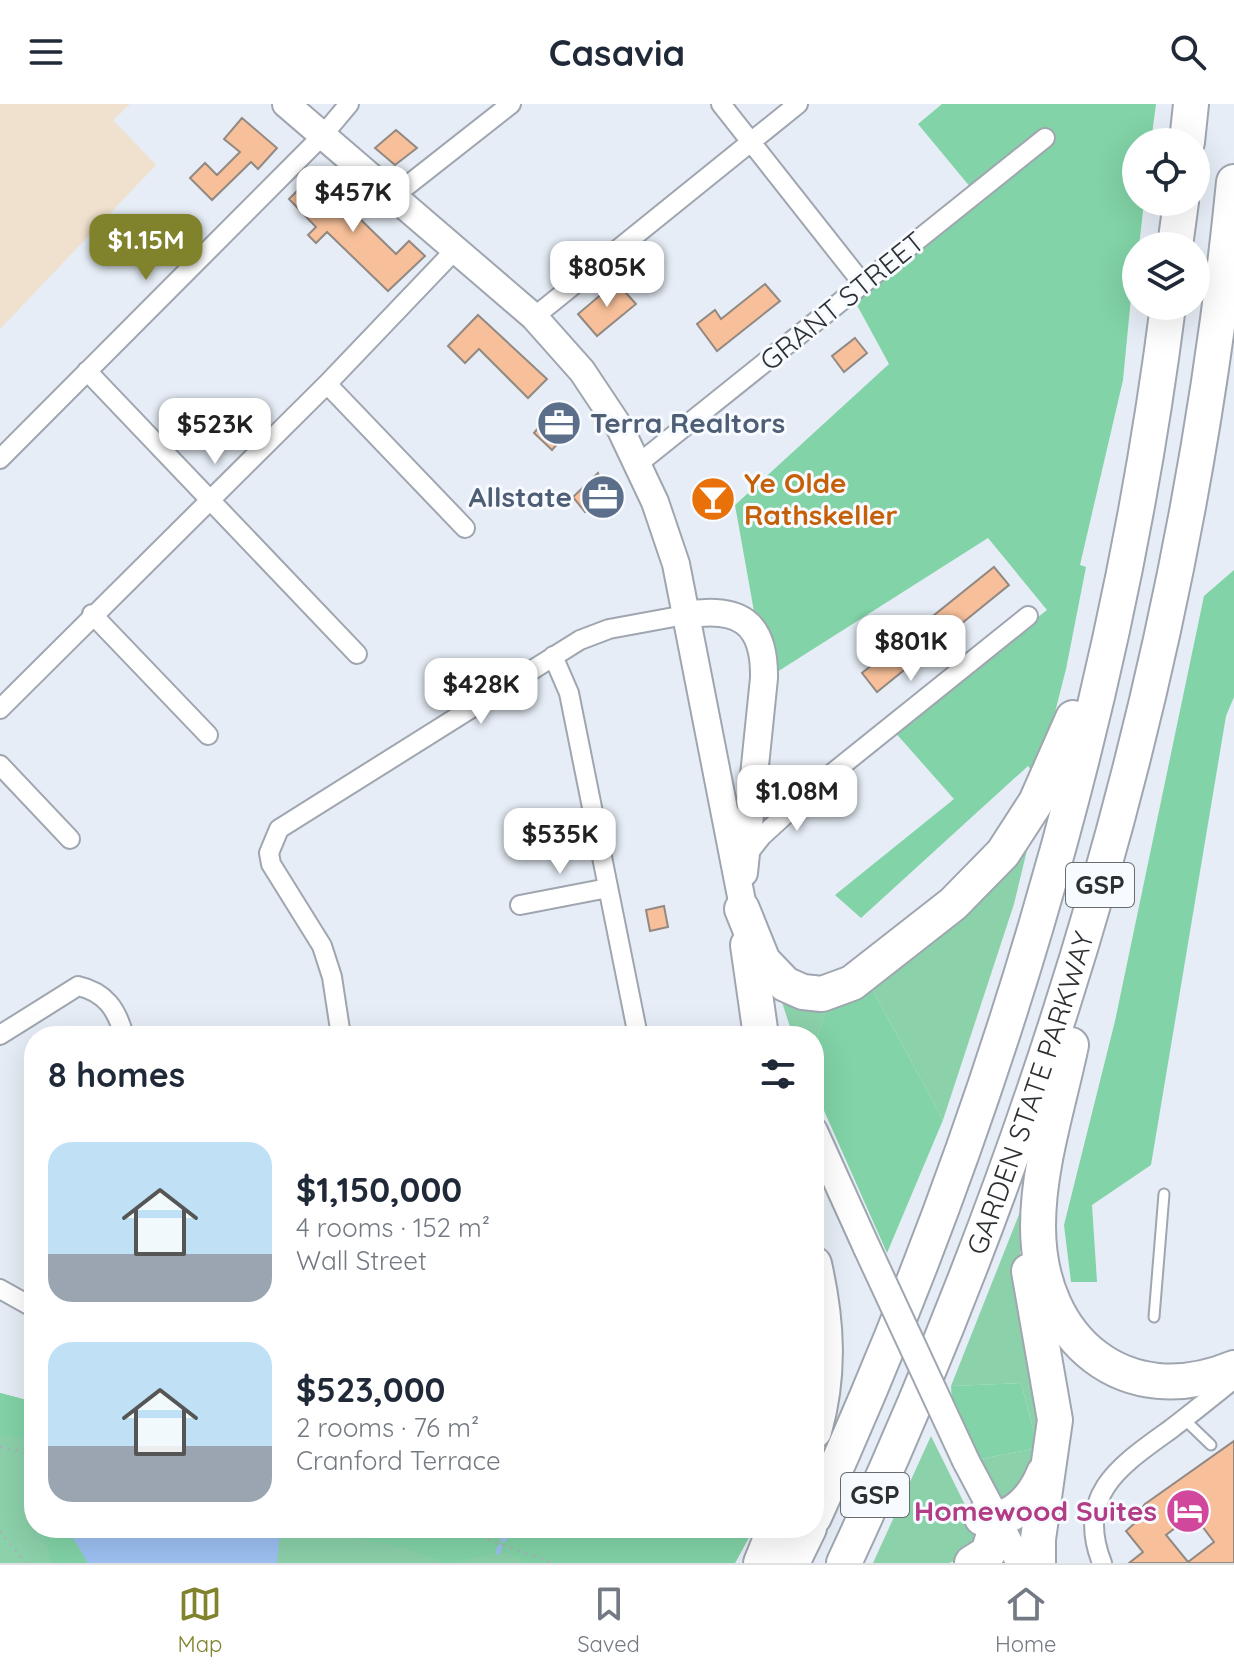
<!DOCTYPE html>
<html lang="en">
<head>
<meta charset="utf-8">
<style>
	body { margin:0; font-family:Quicksand,sans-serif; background:#f2f2f3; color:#1f2937; height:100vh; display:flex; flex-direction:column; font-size:30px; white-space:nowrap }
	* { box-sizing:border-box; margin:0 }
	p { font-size:26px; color:#747a83 }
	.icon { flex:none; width:44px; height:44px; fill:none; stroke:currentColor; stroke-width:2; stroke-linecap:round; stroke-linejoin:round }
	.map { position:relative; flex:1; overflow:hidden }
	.sheet { position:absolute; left:24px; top:922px; width:800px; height:512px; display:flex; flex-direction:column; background:#fff; border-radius:32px; box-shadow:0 8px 32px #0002 }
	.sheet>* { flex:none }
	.buttons { position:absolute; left:1122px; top:24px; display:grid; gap:16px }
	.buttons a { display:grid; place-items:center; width:88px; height:88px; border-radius:50%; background:#fff; box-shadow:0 8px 32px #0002; font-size:40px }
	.price { position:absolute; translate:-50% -68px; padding:0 18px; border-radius:16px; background:#fff; color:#222; font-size:26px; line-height:52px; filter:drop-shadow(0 2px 4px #0008) }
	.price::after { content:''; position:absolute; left:50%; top:48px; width:24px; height:18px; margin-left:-12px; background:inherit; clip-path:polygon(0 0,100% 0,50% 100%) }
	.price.on { background:#81822c; color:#fff }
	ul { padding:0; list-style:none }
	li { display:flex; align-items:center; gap:24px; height:200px; padding:0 24px }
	li span { display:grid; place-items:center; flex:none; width:224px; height:160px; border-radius:24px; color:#555 }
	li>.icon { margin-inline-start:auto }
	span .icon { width:96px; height:96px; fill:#fffc; stroke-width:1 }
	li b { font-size:34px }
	h2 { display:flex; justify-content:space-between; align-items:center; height:96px; padding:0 24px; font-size:34px }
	header { display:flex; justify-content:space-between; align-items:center; height:104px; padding:0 24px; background:#fff; font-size:36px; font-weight:700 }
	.dock { display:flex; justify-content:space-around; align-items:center; height:112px; border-top:2px solid #e0e1e3; background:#fff; font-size:22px; color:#747a83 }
	.dock a { display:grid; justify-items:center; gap:4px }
	.dock .on { color:#81822c }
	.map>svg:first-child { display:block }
	.education { fill:#f0e0ce }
	.green { fill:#8bd1aa }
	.forest { fill:#82d3a7 }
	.water { fill:#9dc1f3 }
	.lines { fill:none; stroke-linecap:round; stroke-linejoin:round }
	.stream { stroke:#9dc1f3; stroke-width:5 }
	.building { fill:#f7c09a; stroke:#928983; stroke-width:2; fill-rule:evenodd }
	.lane-casing { stroke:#9fa6af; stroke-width:13 }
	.street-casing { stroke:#9fa6af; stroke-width:22 }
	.secondary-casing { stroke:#9fa6af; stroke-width:30 }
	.highway-casing { stroke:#9fa6af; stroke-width:38 }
	.path { stroke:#acb1b9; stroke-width:3; stroke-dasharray:2 6; stroke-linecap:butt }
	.lane { stroke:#fff; stroke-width:9 }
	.street { stroke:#fff; stroke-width:18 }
	.secondary { stroke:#fff; stroke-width:26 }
	.highway { stroke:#fff; stroke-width:34 }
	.secondary-bridge-casing { stroke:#9fa6af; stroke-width:30; stroke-linecap:butt }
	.secondary-bridge { stroke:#fff; stroke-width:26 }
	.labels { text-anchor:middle; stroke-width:6; stroke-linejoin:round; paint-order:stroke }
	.shield { fill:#f7fafe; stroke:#6a6d70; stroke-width:2 }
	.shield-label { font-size:26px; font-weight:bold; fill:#2d3033 }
	.street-label { font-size:28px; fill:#2d3033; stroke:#f7fafe }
	.service-label { font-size:28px; font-weight:bold; fill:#4e5e75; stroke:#f7fafe; text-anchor:start }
	.food-label { font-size:28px; font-weight:bold; fill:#c56008; stroke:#f7fafe; text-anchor:start }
	.hotel-label { font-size:28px; font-weight:bold; fill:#b23c85; stroke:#f7fafe; text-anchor:end }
</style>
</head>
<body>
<header><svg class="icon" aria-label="menu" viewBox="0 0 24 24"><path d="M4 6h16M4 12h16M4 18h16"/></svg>Casavia<svg class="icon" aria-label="search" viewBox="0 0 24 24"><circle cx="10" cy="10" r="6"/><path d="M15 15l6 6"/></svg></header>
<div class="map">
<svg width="1234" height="1459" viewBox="0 0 1234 1459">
	<rect width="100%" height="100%" fill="#e6edf6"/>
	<path class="education" d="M0,0H130L113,16L156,61L0,225Z"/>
	<path class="green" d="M1028,742L1014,800L943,1016L870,881Z
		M779,889L827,903L814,945V932H793Z
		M1023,1107L1018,1177L1042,1320L1038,1358L1003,1400L981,1355L1038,1344L1021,1279L951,1282L1020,1108Z
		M0,1289L34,1298V1424H754L735,1459H0Z
		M931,1332L968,1407L979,1449L949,1459H873Z"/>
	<path class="forest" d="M942,0H1156L1151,38H1136V98H1144L1139,142H1136L1123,276L1080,461L1086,463L1066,565L1038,675L1028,662L861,814L835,791L954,695L893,626L1047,506L988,434L777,568L755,513L735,401L889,260L852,192L976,90L918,20Z
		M1234,466V593L1226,612L1151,1061L1092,1101L1097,1178H1071L1064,1121L1115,917L1204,492Z
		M870,881L943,1016L887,1149L814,984V945L827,902Z
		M1021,1279L1038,1344L981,1355L952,1298L951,1282Z
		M0,1289L34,1298V1336L0,1330Z
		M41,1424H67L88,1459H52Z
		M271,1424H754L735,1459H526C497,1437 478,1458 450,1459C437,1459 418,1447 404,1444C361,1434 315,1426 271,1424Z"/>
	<path class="water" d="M67,1424H271L280,1428L277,1459H88Z"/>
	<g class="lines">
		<path class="stream" d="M503,1436L513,1424
			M498,1448L500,1443"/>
	</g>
	<path class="building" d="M242,14L277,44L258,65L251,58L212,96L190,74L205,59L217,71L240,48L224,35Z
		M396,26L417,44L395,61L375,44Z
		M314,70L396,150L409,137L425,152L388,187L327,128L316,139L308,131L316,123L289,95Z
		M616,178L636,200L597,232L578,210Z
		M765,180L780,197L717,247L697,220L715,206L721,215Z
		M478,211L547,275L528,294L479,245L465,259L448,242Z
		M855,234L867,249L844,268L832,252Z
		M558,309L572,323L552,346L534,329L548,312Z
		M598,369L608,395L585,408L573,393Z
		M994,463L1009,481L877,588L862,569Z
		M664,802L668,823L650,827L646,806Z
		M1234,1337V1459H1129L1143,1448L1126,1427L1145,1410L1141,1405L1145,1400ZM1193,1410L1214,1438L1188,1458L1166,1431Z"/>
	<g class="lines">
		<g class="lane-casing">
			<path id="lane" d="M1154,1213L1164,1090
				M1184,1315L1211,1341"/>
		</g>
		<g class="street-casing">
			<path id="street" d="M721,0L863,180
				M394,92L511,0
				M534,213L798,0
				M87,267L357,550
				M327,280L465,424
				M0,355L323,31L349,0
				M638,360L1045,34
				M92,510L208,631
				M553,552L569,589L638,932
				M0,605L327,280L456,145
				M0,661L70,735
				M756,665C765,693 785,696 811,684
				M747,751L762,732L820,679L1028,512
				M520,801L608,784
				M0,931L78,882C105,888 117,905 124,932
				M341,932L332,873L322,842L271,760L269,749L279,725L580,536L609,525L685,511
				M0,1185L34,1204
				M1102,1459C1075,1390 1121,1361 1171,1325C1192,1309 1213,1292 1234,1275"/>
		</g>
		<g class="secondary-casing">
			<path id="secondary" d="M286,0L534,213L582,267L620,324L655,398L676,460L747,823
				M685,511C738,502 765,517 764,574L744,769
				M814,1027L867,1144
				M966,1357L1020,1459"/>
		</g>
		<g class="highway-casing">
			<g id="highway">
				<path d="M1187,38L1191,0"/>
				<path d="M1175,142L1181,98"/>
				<path d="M742,805L763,857L785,880L803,888L822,890L852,879L953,800L1003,749L1036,698L1073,614"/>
				<path d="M748,841L761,932"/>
				<path d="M1071,941C1059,999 1038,1062 1038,1122C1038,1236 1125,1309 1234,1264"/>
				<path d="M814,1160C827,1217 830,1271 814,1327"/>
				<path d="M1029,1167L1055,1316L1038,1435V1459"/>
				<path d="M814,1413C988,1032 1115,618 1168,202"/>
				<path d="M982,1414C1012,1420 1034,1394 1044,1369"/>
				<path d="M761,1459L775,1424"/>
				<path d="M792,1459L809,1424"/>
				<path id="s1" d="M844,1459C1047,1022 1187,558 1234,78"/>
				<path d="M972,1459L988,1449L999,1415"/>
			</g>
		</g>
		<path class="path" d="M0,1343L34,1350
			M458,1424L552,1459
			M0,1427L26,1459"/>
		<use href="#lane" class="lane"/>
		<use href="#street" class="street"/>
		<use href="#secondary" class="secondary"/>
		<use href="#highway" class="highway"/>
		<g class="secondary-bridge-casing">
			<path id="secondary-bridge" d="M867,1144L966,1357"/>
		</g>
		<use href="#secondary-bridge" class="secondary-bridge"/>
	</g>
	<defs>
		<g id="office-disc" transform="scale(2.3)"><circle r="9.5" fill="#5c6f8a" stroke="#f7fafe"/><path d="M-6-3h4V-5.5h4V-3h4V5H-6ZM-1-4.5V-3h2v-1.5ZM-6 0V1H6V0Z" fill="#fff"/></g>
		<g id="bar-disc" transform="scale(2.3)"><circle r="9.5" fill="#e8710a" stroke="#f7fafe"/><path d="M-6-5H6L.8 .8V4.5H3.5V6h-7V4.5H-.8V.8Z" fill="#fff"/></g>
		<g id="hotel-disc" transform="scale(2.3)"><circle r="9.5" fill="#d1479c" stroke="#f7fafe"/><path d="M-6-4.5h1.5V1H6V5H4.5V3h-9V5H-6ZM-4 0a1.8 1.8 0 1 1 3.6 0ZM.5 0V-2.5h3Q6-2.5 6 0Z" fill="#fff"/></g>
	</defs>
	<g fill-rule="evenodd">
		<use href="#office-disc" x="559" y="319"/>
		<use href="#office-disc" x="603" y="393"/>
		<use href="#bar-disc" x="713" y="395"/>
		<use href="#hotel-disc" x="1188" y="1407"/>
	</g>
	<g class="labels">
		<g class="shield">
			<rect x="1066" y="759" width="68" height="44" rx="6"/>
			<rect x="841" y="1369" width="68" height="44" rx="6"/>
		</g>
		<g class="shield-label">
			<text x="1100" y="790">GSP</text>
			<text x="875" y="1400">GSP</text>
		</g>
		<g class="street-label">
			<text transform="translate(842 197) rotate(-39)" y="10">GRANT STREET</text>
			<text dy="10" stroke="none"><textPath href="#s1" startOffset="506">GARDEN STATE PARKWAY</textPath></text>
		</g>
		<g class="service-label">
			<text x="590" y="329">Terra Realtors</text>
			<text x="572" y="403" text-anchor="end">Allstate</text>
		</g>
		<g class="food-label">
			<text x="744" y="389">Ye Olde<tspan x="744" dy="32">Rathskeller</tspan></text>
		</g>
		<g class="hotel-label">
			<text x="1157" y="1417">Homewood Suites</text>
		</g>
	</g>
</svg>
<div class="buttons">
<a><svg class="icon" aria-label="locate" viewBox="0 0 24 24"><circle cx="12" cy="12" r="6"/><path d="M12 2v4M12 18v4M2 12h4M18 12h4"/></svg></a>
<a><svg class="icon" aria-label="layers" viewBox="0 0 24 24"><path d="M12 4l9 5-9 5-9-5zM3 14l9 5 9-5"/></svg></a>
</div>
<b class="price" style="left:353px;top:130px">$457K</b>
<b class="price on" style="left:146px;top:178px">$1.15M</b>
<b class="price" style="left:607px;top:205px">$805K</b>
<b class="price" style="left:215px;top:362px">$523K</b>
<b class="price" style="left:911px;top:579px">$801K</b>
<b class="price" style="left:481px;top:622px">$428K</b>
<b class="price" style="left:797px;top:729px">$1.08M</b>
<b class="price" style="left:560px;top:772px">$535K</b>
<section class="sheet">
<h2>8 homes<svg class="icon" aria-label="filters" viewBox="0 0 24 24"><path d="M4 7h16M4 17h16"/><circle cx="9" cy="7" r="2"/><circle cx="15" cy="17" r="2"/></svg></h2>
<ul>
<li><span style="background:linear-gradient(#bfe0f5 70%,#9aa5b1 0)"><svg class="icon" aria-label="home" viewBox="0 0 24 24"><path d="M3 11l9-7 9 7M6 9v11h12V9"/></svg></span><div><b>$1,150,000</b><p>4 rooms · 152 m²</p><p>Wall Street</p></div></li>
<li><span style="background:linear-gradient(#bfe0f5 65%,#9aa5b1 0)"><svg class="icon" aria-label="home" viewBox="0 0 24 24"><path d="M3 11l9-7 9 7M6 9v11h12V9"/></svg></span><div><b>$523,000</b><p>2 rooms · 76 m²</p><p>Cranford Terrace</p></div></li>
</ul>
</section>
</div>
<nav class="dock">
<a class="on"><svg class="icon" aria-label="map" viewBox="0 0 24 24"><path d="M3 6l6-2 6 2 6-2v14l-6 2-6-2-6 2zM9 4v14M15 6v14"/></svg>Map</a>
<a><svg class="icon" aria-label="saved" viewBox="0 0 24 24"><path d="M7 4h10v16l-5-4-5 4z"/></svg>Saved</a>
<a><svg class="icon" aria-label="home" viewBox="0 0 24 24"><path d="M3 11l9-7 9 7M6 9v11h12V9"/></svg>Home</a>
</nav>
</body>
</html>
